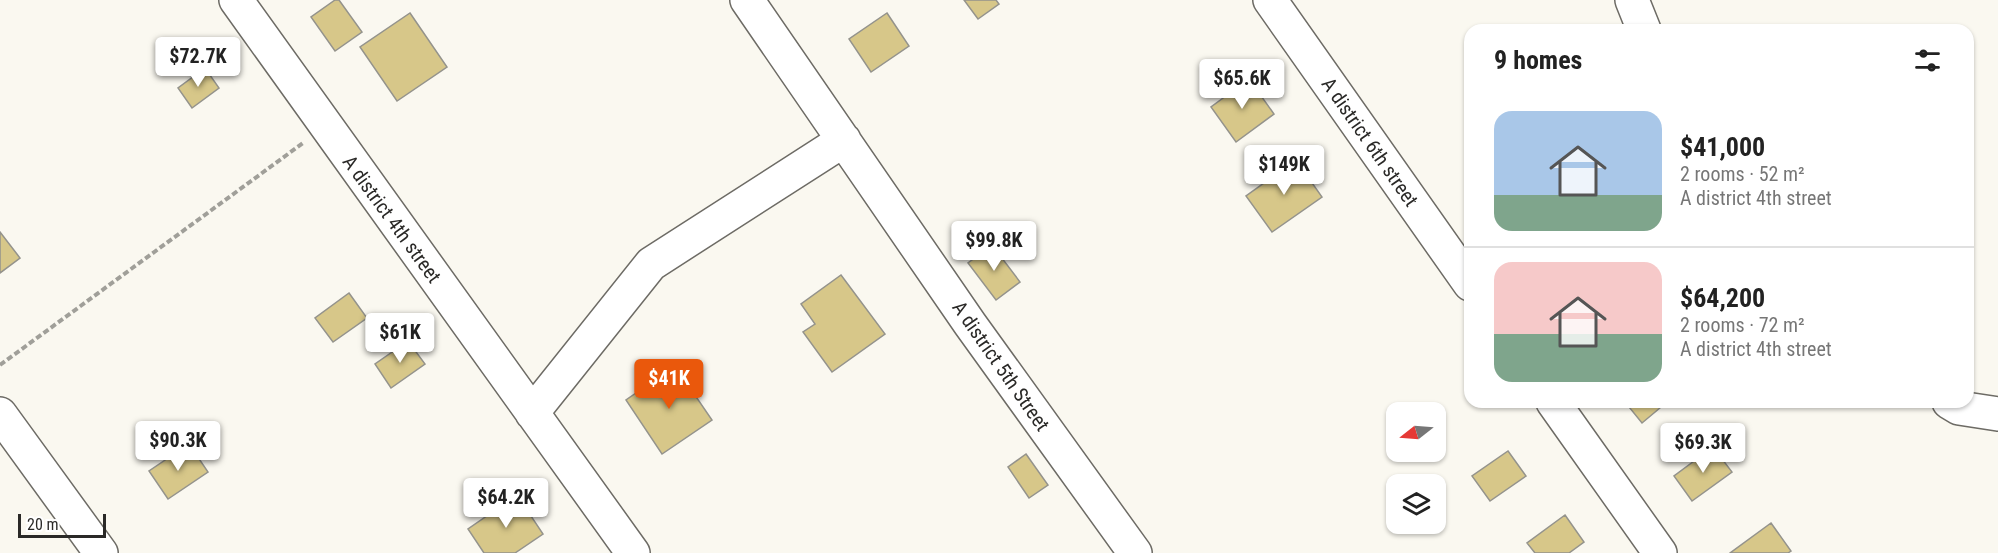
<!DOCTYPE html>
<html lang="en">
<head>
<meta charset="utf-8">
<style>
	body { margin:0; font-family:"Roboto Condensed",sans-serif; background:#f6f6f6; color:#222; height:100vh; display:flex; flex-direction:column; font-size:22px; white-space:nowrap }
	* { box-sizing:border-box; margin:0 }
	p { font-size:20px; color:#767676 }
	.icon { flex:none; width:33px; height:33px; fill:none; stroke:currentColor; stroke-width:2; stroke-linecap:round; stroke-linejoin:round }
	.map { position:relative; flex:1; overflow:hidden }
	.drawer { position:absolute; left:1464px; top:24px; width:510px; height:384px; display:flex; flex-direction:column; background:#fff; border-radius:18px; box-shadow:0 2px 4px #0004 }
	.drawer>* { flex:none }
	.needle { width:39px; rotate:253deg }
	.buttons { position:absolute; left:1386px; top:402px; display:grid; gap:12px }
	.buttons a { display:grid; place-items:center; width:60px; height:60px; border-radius:12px; background:#fff; box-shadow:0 2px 4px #0004; font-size:30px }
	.scale { position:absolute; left:18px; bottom:15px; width:88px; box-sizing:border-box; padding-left:6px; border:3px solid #2a2927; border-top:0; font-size:16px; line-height:21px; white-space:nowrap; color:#2a2927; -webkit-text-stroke:4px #fff; paint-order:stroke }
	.price { position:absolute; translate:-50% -51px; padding:0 14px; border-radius:6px; background:#fff; color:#222; font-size:20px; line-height:39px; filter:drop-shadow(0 2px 3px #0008) }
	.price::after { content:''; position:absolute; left:50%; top:36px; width:18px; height:14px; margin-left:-9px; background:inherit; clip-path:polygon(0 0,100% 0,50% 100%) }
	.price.on { background:#ea580c; color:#fff }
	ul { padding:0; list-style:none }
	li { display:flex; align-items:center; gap:18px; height:150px; padding:0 30px }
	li+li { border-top:2px solid #e0e0e0 }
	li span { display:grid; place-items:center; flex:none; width:168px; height:120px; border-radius:18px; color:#555 }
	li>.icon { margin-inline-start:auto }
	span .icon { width:72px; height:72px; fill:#fffc; stroke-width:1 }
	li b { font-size:26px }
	h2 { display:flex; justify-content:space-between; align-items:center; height:72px; padding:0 30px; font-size:26px }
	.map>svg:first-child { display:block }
	.building { fill:#d7c789; stroke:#94938c; stroke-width:1.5 }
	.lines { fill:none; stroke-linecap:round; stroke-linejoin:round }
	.minor-casing { stroke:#6d6b65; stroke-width:36 }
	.path { stroke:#a09f99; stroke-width:4; stroke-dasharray:6 3; stroke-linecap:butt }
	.minor { stroke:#fff; stroke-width:33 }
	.labels { text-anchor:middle; stroke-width:5; stroke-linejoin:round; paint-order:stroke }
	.street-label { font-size:20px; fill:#2a2927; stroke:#fff }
</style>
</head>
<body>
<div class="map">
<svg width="1998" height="553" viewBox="0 0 1998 553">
	<rect width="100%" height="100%" fill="#faf8f0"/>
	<path class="building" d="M335,0H339L362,32L335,51L311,17Z
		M964,0H996L999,4L978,19Z
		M410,13L447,67L397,101L360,47Z
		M887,13L909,46L871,72L849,39Z
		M205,68L219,88L192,108L178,88Z
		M1249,79L1274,114L1236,142L1211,107Z
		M1296,160L1322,197L1272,232L1246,196Z
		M0,232L20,258L0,273Z
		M992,245L1020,282L996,300L968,263Z
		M841,275L885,334L832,372L803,332L815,324L801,304Z
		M349,293L367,318L333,342L315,318Z
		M408,341L425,364L391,388L375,364Z
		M675,366L712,420L662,454L626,400Z
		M1625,402H1667L1642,423Z
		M189,444L208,472L168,499L149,471Z
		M1713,447L1732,472L1692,501L1674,476Z
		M1508,451L1526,476L1490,501L1472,476Z
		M1026,454L1048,485L1029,498L1008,467Z
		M517,495L543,534L515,553H484L468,529Z
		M1565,515L1584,542L1569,553H1535L1527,543Z
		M1771,523L1791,551L1788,553H1730Z"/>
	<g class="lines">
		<g class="minor-casing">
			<path id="minor" d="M236,0L633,553
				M747,0L970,324L1135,553
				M1270,0L1470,284
				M1632,0L1644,30
				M1553,402L1660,553
				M1949,402L1959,408L1998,414
				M532,413L651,264L844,140
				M0,414L101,553"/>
		</g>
		<path class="path" d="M0,365L303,143"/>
		<use href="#minor" class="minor"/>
	</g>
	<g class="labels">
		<g class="street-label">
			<text transform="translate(1370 142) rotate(55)" y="7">A district 6th street</text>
			<text transform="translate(392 219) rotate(54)" y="7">A district 4th street</text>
			<text transform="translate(1001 366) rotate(55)" y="7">A district 5th Street</text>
		</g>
	</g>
</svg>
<div class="buttons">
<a><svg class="needle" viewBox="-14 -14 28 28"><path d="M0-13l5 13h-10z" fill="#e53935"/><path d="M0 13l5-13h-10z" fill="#767676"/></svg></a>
<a><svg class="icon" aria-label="layers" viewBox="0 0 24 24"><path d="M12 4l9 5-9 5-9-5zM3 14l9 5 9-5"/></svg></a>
</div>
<div class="scale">20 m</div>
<b class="price" style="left:198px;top:88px">$72.7K</b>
<b class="price" style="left:1242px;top:110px">$65.6K</b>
<b class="price" style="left:1284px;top:196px">$149K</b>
<b class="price" style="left:994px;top:272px">$99.8K</b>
<b class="price" style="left:400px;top:364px">$61K</b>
<b class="price on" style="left:669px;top:410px">$41K</b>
<b class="price" style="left:178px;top:472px">$90.3K</b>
<b class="price" style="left:1703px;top:474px">$69.3K</b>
<b class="price" style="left:506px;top:529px">$64.2K</b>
<section class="drawer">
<h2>9 homes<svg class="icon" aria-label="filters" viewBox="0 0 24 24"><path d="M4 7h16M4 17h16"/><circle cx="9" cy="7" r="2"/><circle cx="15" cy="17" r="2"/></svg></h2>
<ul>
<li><span style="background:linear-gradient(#a9c7e8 70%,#7fa58c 0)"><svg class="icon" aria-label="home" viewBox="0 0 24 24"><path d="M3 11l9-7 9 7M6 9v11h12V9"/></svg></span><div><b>$41,000</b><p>2 rooms · 52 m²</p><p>A district 4th street</p></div></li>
<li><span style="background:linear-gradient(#f6c9c9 60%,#7fa58c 0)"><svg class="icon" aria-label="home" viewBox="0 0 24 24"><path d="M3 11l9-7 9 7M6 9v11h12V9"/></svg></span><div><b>$64,200</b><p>2 rooms · 72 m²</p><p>A district 4th street</p></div></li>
</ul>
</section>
</div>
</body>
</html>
